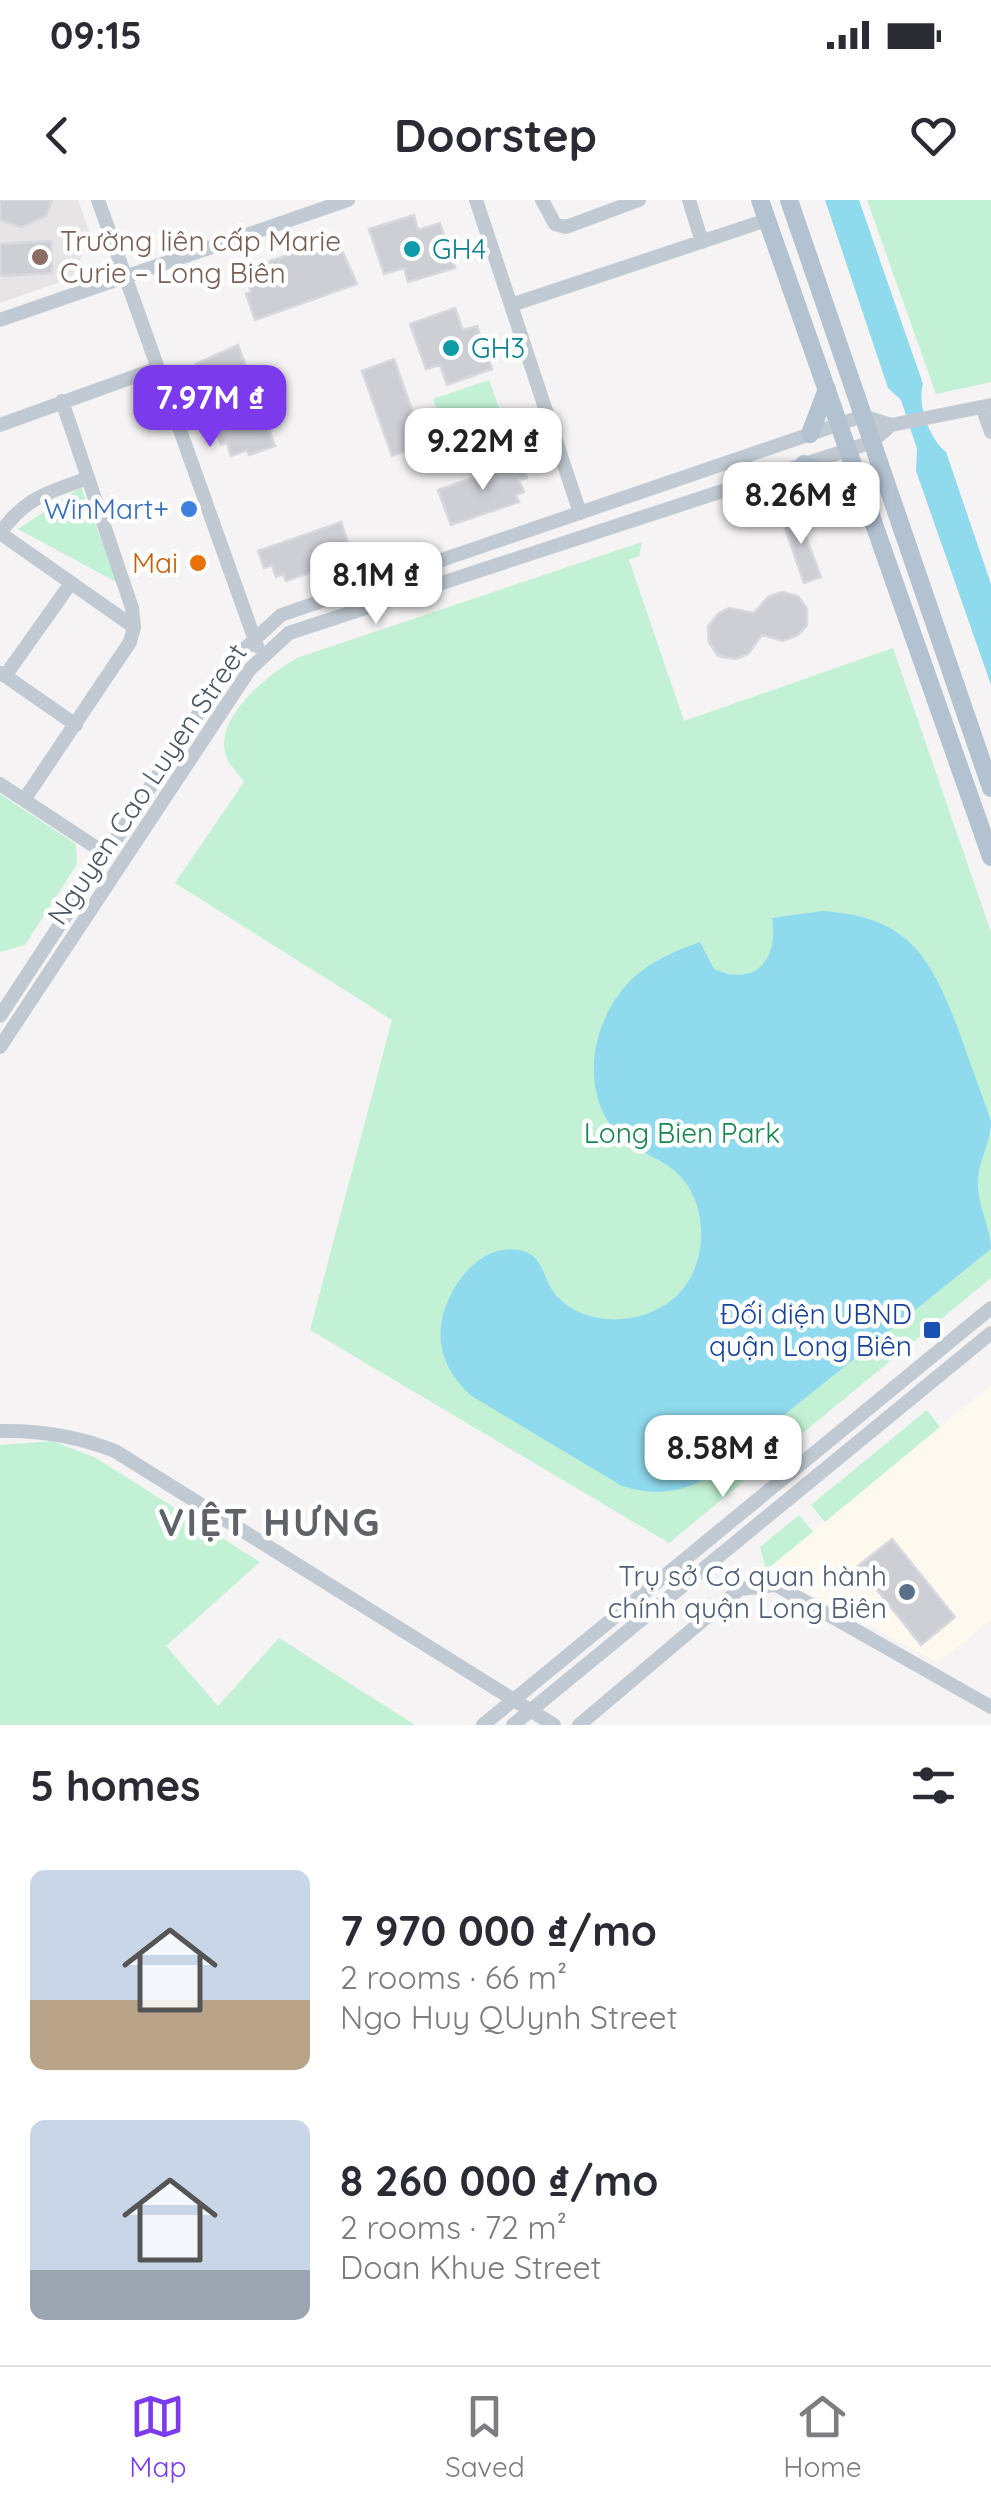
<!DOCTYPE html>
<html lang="en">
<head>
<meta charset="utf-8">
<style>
	body { margin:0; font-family:Quicksand,sans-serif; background:#f2f2f3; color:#2b2b33; height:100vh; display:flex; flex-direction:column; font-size:38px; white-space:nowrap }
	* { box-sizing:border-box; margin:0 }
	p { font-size:32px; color:#7c7c81 }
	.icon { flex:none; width:55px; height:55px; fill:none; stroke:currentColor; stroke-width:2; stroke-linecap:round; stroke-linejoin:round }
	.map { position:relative; height:1525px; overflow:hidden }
	.details { display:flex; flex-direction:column; background:#fff; flex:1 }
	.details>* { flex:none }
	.price { position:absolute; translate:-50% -85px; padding:0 22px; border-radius:20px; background:#fff; color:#222; font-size:32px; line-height:65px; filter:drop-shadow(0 2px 5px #0008) }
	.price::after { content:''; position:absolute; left:50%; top:60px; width:30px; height:22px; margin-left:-15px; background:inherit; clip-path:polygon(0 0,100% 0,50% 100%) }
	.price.on { background:#7c3aed; color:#fff }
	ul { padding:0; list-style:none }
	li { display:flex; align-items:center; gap:30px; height:250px; padding:0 30px }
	li span { display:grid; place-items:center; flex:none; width:280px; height:200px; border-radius:15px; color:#555 }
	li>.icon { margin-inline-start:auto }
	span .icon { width:120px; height:120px; fill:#fffc; stroke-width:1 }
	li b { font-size:42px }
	h2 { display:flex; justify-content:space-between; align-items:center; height:120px; padding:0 30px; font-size:42px }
	.status { display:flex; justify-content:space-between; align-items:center; height:70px; padding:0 50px; background:#fff; direction:ltr }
	.status svg { height:28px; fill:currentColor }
	header { display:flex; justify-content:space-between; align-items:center; height:130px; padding:0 30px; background:#fff; font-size:45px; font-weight:700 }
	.tabs { display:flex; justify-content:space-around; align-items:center; height:140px; border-top:2px solid #e1e1e2; background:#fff; font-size:28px; color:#7c7c81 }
	.tabs a { display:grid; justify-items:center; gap:5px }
	.tabs .on { color:#7c3aed }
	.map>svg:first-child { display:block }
	.commercial { fill:#fdf9ef }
	.education { fill:#e6e4e5 }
	.green { fill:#c3f1d5 }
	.water { fill:#90daee }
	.building { fill:#cdcfd5; stroke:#d7d9de; stroke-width:2.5 }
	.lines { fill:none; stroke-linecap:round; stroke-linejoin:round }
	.minor { stroke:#c1cad2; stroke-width:14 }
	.major { stroke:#b3c2d1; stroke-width:18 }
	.culture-dot { fill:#0f9aa8; stroke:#fff; stroke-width:4 }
	.education-dot { fill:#8d6e63; stroke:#fff; stroke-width:4 }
	.shop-dot { fill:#3f7fe0; stroke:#fff; stroke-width:4 }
	.food-dot { fill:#e8710a; stroke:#fff; stroke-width:4 }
	.transit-dot { fill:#1a4fb4; stroke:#fff; stroke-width:4 }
	.service-dot { fill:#5c6f8a; stroke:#fff; stroke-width:4 }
	.labels { text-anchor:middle; stroke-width:9; stroke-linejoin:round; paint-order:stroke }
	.education-label { font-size:28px; fill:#785e54; stroke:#fff; text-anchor:start }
	.culture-label { font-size:28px; fill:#0d838f; stroke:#fff; text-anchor:start }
	.shop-label { font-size:28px; fill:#366cbe; stroke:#fff; text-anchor:end }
	.food-label { font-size:28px; fill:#c56008; stroke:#fff; text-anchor:end }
	.street-label { font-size:28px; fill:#4a5661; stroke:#fff }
	.park-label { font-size:28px; fill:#17864f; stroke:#fff }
	.transit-label { font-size:28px; fill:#164399; stroke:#fff; text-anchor:end }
	.service-label { font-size:28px; fill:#4e5e75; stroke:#fff; text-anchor:end }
	.district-label { font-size:38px; font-weight:bold; letter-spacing:2.5px; fill:#5f6368; stroke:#fff }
</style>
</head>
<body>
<div class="status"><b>09:15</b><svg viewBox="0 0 49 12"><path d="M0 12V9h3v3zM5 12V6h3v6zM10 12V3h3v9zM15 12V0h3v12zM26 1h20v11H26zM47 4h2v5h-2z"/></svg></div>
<header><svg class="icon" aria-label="back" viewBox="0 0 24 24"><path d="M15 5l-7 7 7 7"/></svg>Doorstep<svg class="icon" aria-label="heart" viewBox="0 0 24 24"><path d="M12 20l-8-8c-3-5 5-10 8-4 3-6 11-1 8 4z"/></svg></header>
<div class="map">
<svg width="991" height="1525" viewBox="0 0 991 1525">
	<rect width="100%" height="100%" fill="#f5f3f3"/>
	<path class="commercial" d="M991,1185V1420L938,1463L766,1370Z"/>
	<path class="education" d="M0,0H78L91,37L71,78L0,103Z"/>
	<path class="green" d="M867,0H991V182L936,194Z
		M489,180L508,233L452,252L433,199Z
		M81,287L118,383L18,329Z
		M642,342L639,356L629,360L684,521L893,448L991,732V1078L669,1343L310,1130L392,820L175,683L244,582C239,574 229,565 226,556C213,518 269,474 297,458Z
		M0,594L76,644L77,664L25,745L0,752Z
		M927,1210L940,1227L825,1322L811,1305Z
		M53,1241L96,1258L260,1362L166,1446L218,1506L279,1438L415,1525H0V1245Z
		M799,1315L813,1332L766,1370L760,1347Z"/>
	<path class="water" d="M825,0H859L923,184C917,205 929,238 946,252L991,384V485L916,271L917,249L901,200L888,188Z
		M823,711C911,717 932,759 960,834C970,863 981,892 991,921C991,944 977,962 978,985C978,1008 991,1027 991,1049L703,1280C675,1294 651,1295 622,1286L470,1195C455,1180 444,1165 441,1143C435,1102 477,1035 526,1052C543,1058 545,1082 555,1094C584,1128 640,1126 673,1099C707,1071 711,1010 681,977C662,956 630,951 613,929C577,881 595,809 639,773C657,758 679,750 700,742L714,769C756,788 779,758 772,718Z"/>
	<path class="building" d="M0,0H52L46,16L22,27L0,20Z
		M414,15L418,30L440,23L455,68L408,82L404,68L384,74L369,29Z
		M51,41L52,73L0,76V44Z
		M326,42L327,46L338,42L357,84L255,120L246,94L251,92L245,76L259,72L256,66Z
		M455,108L463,130L477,126L492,169L447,185L440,165L426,169L410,124Z
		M238,145L275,246L249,255L247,250L231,256L227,243L221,245L196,176L200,175L196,164Z
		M394,159L424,244L392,256L362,171Z
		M521,261L527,278L519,280L524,292L516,295L519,302L451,325L438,290Z
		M796,311L821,377L804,383L781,316Z
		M341,322L353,358L286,381L283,374L276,377L272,365L264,368L258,351Z
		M782,392L798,396L807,409V425L798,435L783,441L762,435L748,454L735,459L718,456L709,442L708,427L718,414L729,408L754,413L768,397Z
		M892,1339L955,1417L921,1445L858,1366Z"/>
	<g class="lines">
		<path class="minor" d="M98,0L257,446
			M476,0L580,313
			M542,0L555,24L566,27L639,0
			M689,0L702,42
			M511,105L767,20
			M0,120L348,0
			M982,207L991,232
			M0,225L158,168
			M88,278C48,293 27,296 0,333L134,427
			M1,473L76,525
			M5,476L71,383
			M0,584L106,654
			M24,600L130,442L134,427L132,408L62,201
			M0,816L235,458L281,415L863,216L891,225
			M0,847L250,469L289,433L872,242L891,225L991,205
			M0,1231C41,1230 77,1236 115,1251L554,1525
			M483,1525L991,1108
			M513,1525L991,1133
			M579,1525L740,1389L776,1385L991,1507"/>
		<path class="major" d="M760,0L991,657
			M789,0L991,588
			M810,234L827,189
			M804,264L861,287"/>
	</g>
	<g class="culture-dot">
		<circle cx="412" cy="49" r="10"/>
		<circle cx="451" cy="148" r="10"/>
	</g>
	<circle class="education-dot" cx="40" cy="57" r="10"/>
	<circle class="shop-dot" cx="189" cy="309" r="10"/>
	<circle class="food-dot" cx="198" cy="363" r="10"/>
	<rect class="transit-dot" x="922" y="1120" width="20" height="20" rx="5"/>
	<circle class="service-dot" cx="907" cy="1392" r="10"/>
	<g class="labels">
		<g class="education-label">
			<text x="60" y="51">Trường liên cấp Marie<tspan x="60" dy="32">Curie – Long Biên</tspan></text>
		</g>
		<g class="culture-label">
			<text x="432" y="59">GH4</text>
			<text x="471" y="158">GH3</text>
		</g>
		<g class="shop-label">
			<text x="169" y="319">WinMart+</text>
		</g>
		<g class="food-label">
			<text x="178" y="373">Mai</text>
		</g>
		<g class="street-label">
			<text transform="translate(147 584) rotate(-56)" y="10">Nguyen Cao Luyen Street</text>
		</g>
		<g class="park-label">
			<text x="682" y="943">Long Bien Park</text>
		</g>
		<g class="transit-label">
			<text x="912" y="1124">Đối diện UBND<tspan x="912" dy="32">quận Long Biên</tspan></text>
		</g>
		<g class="service-label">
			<text x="887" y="1386">Trụ sở Cơ quan hành<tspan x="887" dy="32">chính quận Long Biên</tspan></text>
		</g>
		<g class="district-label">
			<text x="270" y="1336">VIỆT HƯNG</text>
		</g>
	</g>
</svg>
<b class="price on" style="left:210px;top:250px">7.97M ₫</b>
<b class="price" style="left:483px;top:293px">9.22M ₫</b>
<b class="price" style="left:801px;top:347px">8.26M ₫</b>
<b class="price" style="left:376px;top:427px">8.1M ₫</b>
<b class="price" style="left:723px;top:1300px">8.58M ₫</b>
</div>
<section class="details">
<h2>5 homes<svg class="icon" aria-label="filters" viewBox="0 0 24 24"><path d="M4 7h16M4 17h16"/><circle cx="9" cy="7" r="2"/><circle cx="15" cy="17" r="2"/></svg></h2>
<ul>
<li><span style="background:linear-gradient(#c9d6e8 65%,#b9a48a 0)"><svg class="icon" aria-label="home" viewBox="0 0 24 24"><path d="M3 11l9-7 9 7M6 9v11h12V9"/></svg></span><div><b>7 970 000 ₫/mo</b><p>2 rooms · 66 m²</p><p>Ngo Huy QUynh Street</p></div></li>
<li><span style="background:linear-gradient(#c9d6e8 75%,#9aa5b1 0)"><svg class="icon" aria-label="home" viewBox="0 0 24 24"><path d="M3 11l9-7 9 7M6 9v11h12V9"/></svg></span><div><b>8 260 000 ₫/mo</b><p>2 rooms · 72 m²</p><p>Doan Khue Street</p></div></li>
</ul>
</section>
<nav class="tabs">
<a class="on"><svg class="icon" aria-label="map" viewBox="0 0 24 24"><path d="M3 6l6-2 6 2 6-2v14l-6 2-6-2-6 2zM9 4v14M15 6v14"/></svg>Map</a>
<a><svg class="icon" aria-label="saved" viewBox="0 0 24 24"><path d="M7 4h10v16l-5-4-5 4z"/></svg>Saved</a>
<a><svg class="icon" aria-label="home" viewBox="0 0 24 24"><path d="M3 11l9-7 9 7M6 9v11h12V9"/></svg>Home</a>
</nav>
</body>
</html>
